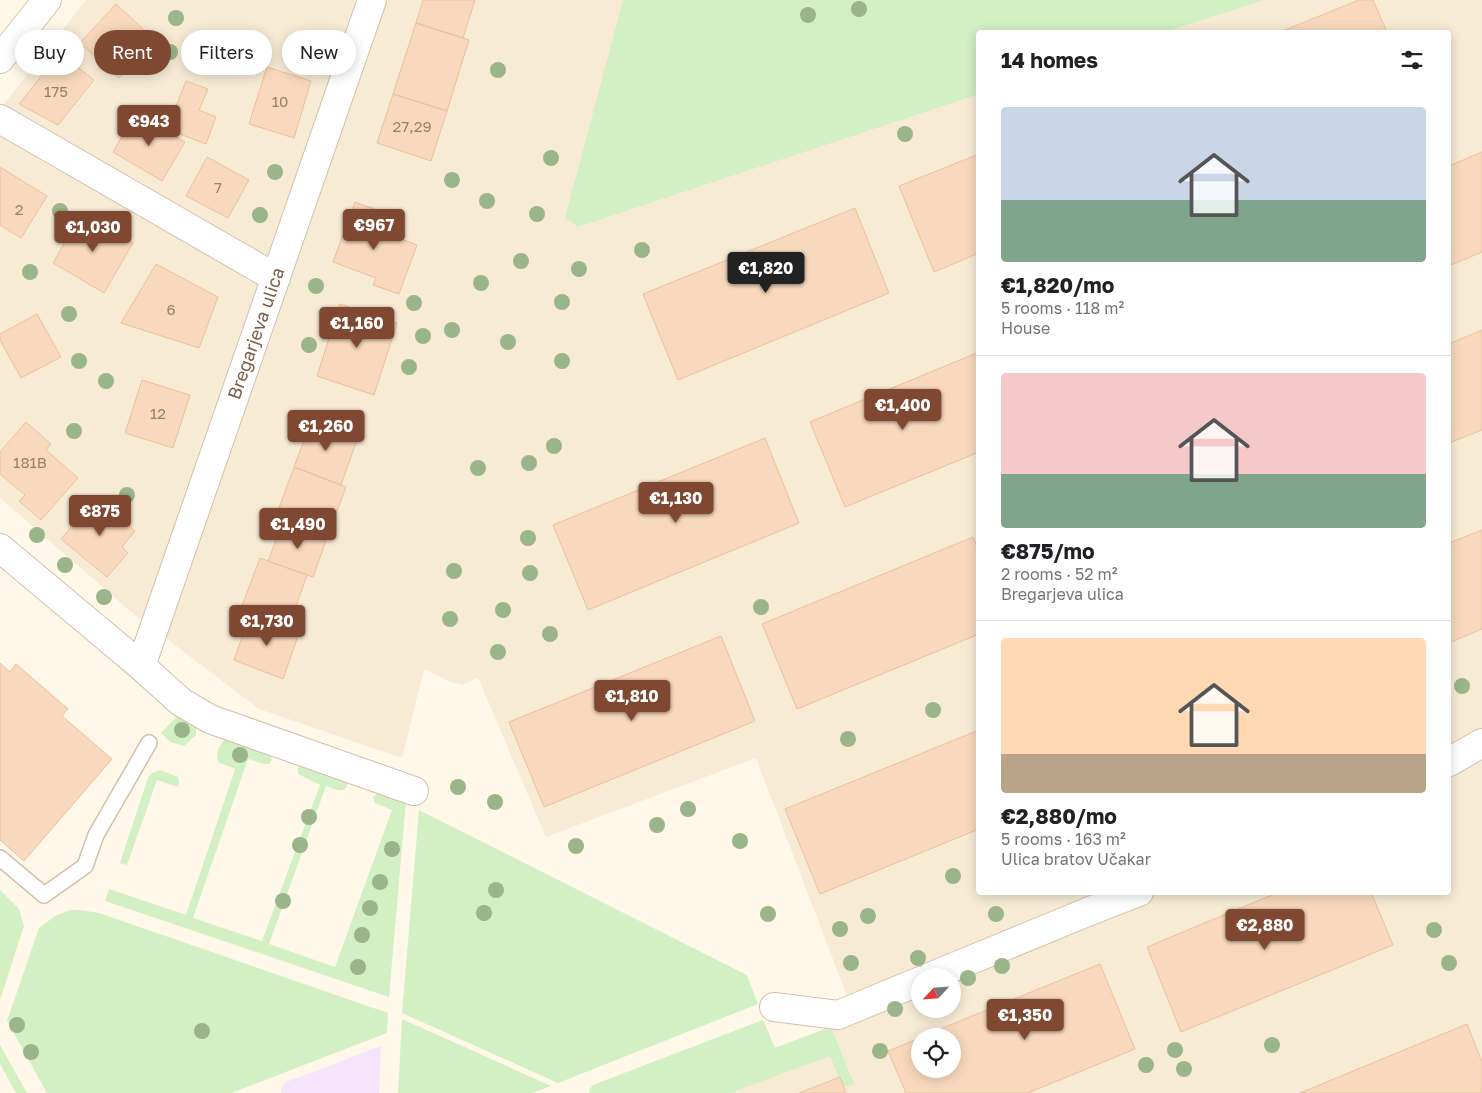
<!DOCTYPE html>
<html lang="en">
<head>
<meta charset="utf-8">
<style>
	body { margin:0; font-family:"Golos Text",sans-serif; background:#f6f6f6; color:#202124; height:100vh; display:flex; flex-direction:column; font-size:19px; white-space:nowrap }
	* { box-sizing:border-box; margin:0 }
	p { font-size:16px; color:#757577 }
	.icon { flex:none; width:28px; height:28px; fill:none; stroke:currentColor; stroke-width:2; stroke-linecap:round; stroke-linejoin:round }
	.map { position:relative; flex:1; overflow:hidden }
	.sheet { position:absolute; left:976px; top:30px; width:475px; height:865px; display:flex; flex-direction:column; background:#fff; border-radius:5px; box-shadow:0 2px 12px #0003 }
	.sheet>* { flex:none }
	.guide { position:absolute; left:15px; top:30px; width:475px; height:45px; display:flex; gap:10px }
	.needle { width:32px; rotate:244deg }
	.buttons { position:absolute; left:911px; top:968px; display:grid; gap:10px }
	.buttons a { display:grid; place-items:center; width:50px; height:50px; border-radius:50%; background:#fff; box-shadow:0 2px 12px #0003; font-size:25px }
	.price { position:absolute; translate:-50% -42px; padding:0 11px; border-radius:5px; background:#804831; color:#fff; font-size:16px; line-height:32px; filter:drop-shadow(0 1px 2px #0008) }
	.price::after { content:''; position:absolute; left:50%; top:30px; width:15px; height:11px; margin-left:-8px; background:inherit; clip-path:polygon(0 0,100% 0,50% 100%) }
	.price.selected { background:#222; color:#fff }
	ul { padding:0; list-style:none }
	li { display:grid; align-content:center; gap:10px; height:265px; padding:0 25px }
	li+li { border-top:1px solid #e0e0e0 }
	li span { display:grid; place-items:center; height:155px; border-radius:5px; color:#555 }
	li>.icon { margin-inline-start:auto }
	span .icon { width:90px; height:90px; fill:#fffc; stroke-width:1 }
	li b { font-size:21px }
	h2 { display:flex; justify-content:space-between; align-items:center; height:60px; padding:0 25px; font-size:21px }
	.pill { padding:0 18px; border-radius:22px; background:#fff; box-shadow:0 2px 12px #0003; font-size:18px; line-height:45px }
	.pill.selected { background:#804831; color:#fff }
	.map>svg:first-child { display:block }
	.residential { fill:#f7ebd6; fill-rule:evenodd }
	.education { fill:#f5e5fc }
	.green { fill:#d3efc4 }
	.building { fill:#f8d9bd; stroke:#ecc09b }
	.lines { fill:none; stroke-linecap:round; stroke-linejoin:round }
	.lane-casing { stroke:#d3c0ac; stroke-width:18 }
	.street-casing { stroke:#d3c0ac; stroke-width:30 }
	.secondary-casing { stroke:#d9c3ab; stroke-width:30 }
	.lane { stroke:#fff; stroke-width:15 }
	.street { stroke:#fff; stroke-width:28 }
	.secondary { stroke:#fff; stroke-width:28 }
	.tree { fill:#9bb58a }
	.labels { text-anchor:middle; stroke-width:4; stroke-linejoin:round; paint-order:stroke }
	.number-label { font-size:15px; fill:#9c7e65 }
	.street-label { font-size:18px; fill:#7d5f48; stroke:#fffbf2 }
</style>
</head>
<body>
<div class="map">
<svg width="1482" height="1093" viewBox="0 0 1482 1093">
	<rect width="100%" height="100%" fill="#fff8e9"/>
	<path class="residential" d="M86,0H1482V1093H589L590,1089L593,1085L763,1020L775,1048L855,1017L756,758L546,837L478,678L462,685L450,682L424,669L402,758L259,709L130,611L0,498V109ZM979,32H1449V892H979ZM920,976H952V1009H920ZM920,1036H952V1069H920Z"/>
	<path class="education" d="M381,1046L379,1093H281V1088L286,1082Z"/>
	<path class="green" d="M623,0H1264L1165,32H979V94L578,227L565,218Z
		M0,564L196,728V735L184,746L170,742L161,733L176,717Z
		M226,739L269,752L272,760L269,764H264L248,759L193,918L262,941L320,785L298,774V768L302,766L344,779L347,782V787C341,794 333,788 326,786L269,944L335,967L392,810L375,803L373,797L379,792L406,801L389,997L105,901L109,889L186,915L235,769L218,762C216,753 219,744 226,739Z
		M160,770L178,777L179,783L178,787L157,780L127,865L120,863L148,778L152,773Z
		M419,810L747,975L758,1004L558,1083L402,1013Z
		M0,890L19,909L24,926L0,1000Z
		M70,910H80L99,913L388,1013L387,1033L231,1093H47L7,1021L39,928L55,916Z
		M402,1019L551,1086L532,1093H398Z
		M763,1020L775,1048L831,1027L854,1084L843,1087L830,1056L730,1093H589L590,1089L593,1085Z
		M0,1045L27,1093H16L0,1064Z"/>
	<path class="building" d="M423,0H475L463,38L416,23Z
		M1359,0H1373L1387,32H1280Z
		M116,4L154,39L119,78L80,43Z
		M416,23L469,40L447,111L393,94Z
		M60,53L94,80L58,125L19,104Z
		M267,67L311,81L294,138L249,124Z
		M186,81L208,89L199,110L216,117L206,144L167,129Z
		M393,94L447,111L431,161L377,143Z
		M136,112L185,142L162,181L113,152Z
		M1482,152V252L1449,266V166Z
		M979,154V253L934,272L899,186Z
		M207,157L249,180L228,218L186,196Z
		M0,167L47,196L21,238L0,225Z
		M355,202L377,210L370,227L417,245L399,294L373,285L376,278L333,262Z
		M855,208L889,293L678,380L643,294Z
		M82,212L133,243L104,293L53,263Z
		M156,264L218,297L199,348L121,323Z
		M340,304L397,323L374,395L317,376Z
		M37,314L61,357L21,378L0,340V334Z
		M1482,330V430L1449,443V344Z
		M979,352V452L845,507L810,422Z
		M142,380L190,395L173,448L125,433Z
		M312,419L358,437L341,485L294,467Z
		M26,422L51,444L46,450L78,478L41,520L19,501L25,495L0,474V452Z
		M765,438L799,523L588,610L553,525Z
		M294,467L346,487L327,538L275,519Z
		M96,498L135,531L122,547L128,553L107,577L61,539Z
		M283,522L327,538L313,577L268,561Z
		M1482,530V629L1449,643V543Z
		M973,537L979,551V634L797,709L762,624Z
		M260,558L307,575L288,629L240,611Z
		M250,615L299,633L283,679L234,660Z
		M721,636L755,721L544,807L509,722Z
		M0,663L10,672L16,664L68,709L62,716L112,759L24,861L0,840Z
		M979,730V829L820,894L785,809Z
		M1279,892H1371L1393,945L1181,1032L1147,947Z
		M1100,964L1135,1049L1028,1093H906L888,1051L920,1038V1069H952V1036H923Z
		M1467,1024L1482,1062V1093H1300Z
		M840,1077L846,1093H799Z"/>
	<g class="lines">
		<g class="lane-casing">
			<path id="lane" d="M0,858L44,895L85,866L96,835L149,743"/>
		</g>
		<g class="street-casing">
			<g id="street">
				<path d="M0,119L276,278"/>
				<path d="M0,548L141,666L181,702L210,719L414,791"/>
				<path id="s1" d="M141,666L372,0"/>
				<path d="M1449,762L1482,743"/>
				<path d="M932,976L1095,909L1139,892"/>
				<path d="M774,1007L838,1015L920,981"/>
			</g>
		</g>
		<g class="secondary-casing">
			<path id="secondary" d="M0,59L47,0"/>
		</g>
		<use href="#lane" class="lane"/>
		<use href="#street" class="street"/>
		<use href="#secondary" class="secondary"/>
	</g>
	<g class="tree">
		<circle cx="859" cy="9" r="8"/>
		<circle cx="808" cy="15" r="8"/>
		<circle cx="176" cy="18" r="8"/>
		<circle cx="170" cy="52" r="8"/>
		<circle cx="498" cy="70" r="8"/>
		<circle cx="905" cy="134" r="8"/>
		<circle cx="551" cy="158" r="8"/>
		<circle cx="275" cy="172" r="8"/>
		<circle cx="452" cy="180" r="8"/>
		<circle cx="487" cy="201" r="8"/>
		<circle cx="60" cy="211" r="8"/>
		<circle cx="537" cy="214" r="8"/>
		<circle cx="260" cy="215" r="8"/>
		<circle cx="642" cy="250" r="8"/>
		<circle cx="521" cy="261" r="8"/>
		<circle cx="579" cy="269" r="8"/>
		<circle cx="30" cy="272" r="8"/>
		<circle cx="481" cy="283" r="8"/>
		<circle cx="316" cy="286" r="8"/>
		<circle cx="562" cy="302" r="8"/>
		<circle cx="414" cy="303" r="8"/>
		<circle cx="69" cy="314" r="8"/>
		<circle cx="452" cy="330" r="8"/>
		<circle cx="423" cy="336" r="8"/>
		<circle cx="508" cy="342" r="8"/>
		<circle cx="309" cy="345" r="8"/>
		<circle cx="79" cy="361" r="8"/>
		<circle cx="562" cy="361" r="8"/>
		<circle cx="409" cy="367" r="8"/>
		<circle cx="106" cy="381" r="8"/>
		<circle cx="74" cy="431" r="8"/>
		<circle cx="554" cy="446" r="8"/>
		<circle cx="529" cy="463" r="8"/>
		<circle cx="478" cy="468" r="8"/>
		<circle cx="127" cy="495" r="8"/>
		<circle cx="37" cy="535" r="8"/>
		<circle cx="528" cy="538" r="8"/>
		<circle cx="65" cy="565" r="8"/>
		<circle cx="454" cy="571" r="8"/>
		<circle cx="530" cy="573" r="8"/>
		<circle cx="104" cy="597" r="8"/>
		<circle cx="761" cy="607" r="8"/>
		<circle cx="503" cy="610" r="8"/>
		<circle cx="450" cy="619" r="8"/>
		<circle cx="550" cy="634" r="8"/>
		<circle cx="498" cy="652" r="8"/>
		<circle cx="1462" cy="686" r="8"/>
		<circle cx="933" cy="710" r="8"/>
		<circle cx="182" cy="730" r="8"/>
		<circle cx="848" cy="739" r="8"/>
		<circle cx="240" cy="755" r="8"/>
		<circle cx="458" cy="787" r="8"/>
		<circle cx="495" cy="802" r="8"/>
		<circle cx="688" cy="809" r="8"/>
		<circle cx="309" cy="817" r="8"/>
		<circle cx="657" cy="825" r="8"/>
		<circle cx="740" cy="841" r="8"/>
		<circle cx="300" cy="845" r="8"/>
		<circle cx="576" cy="846" r="8"/>
		<circle cx="392" cy="849" r="8"/>
		<circle cx="953" cy="876" r="8"/>
		<circle cx="380" cy="882" r="8"/>
		<circle cx="496" cy="890" r="8"/>
		<circle cx="283" cy="901" r="8"/>
		<circle cx="370" cy="908" r="8"/>
		<circle cx="484" cy="913" r="8"/>
		<circle cx="768" cy="914" r="8"/>
		<circle cx="996" cy="914" r="8"/>
		<circle cx="868" cy="916" r="8"/>
		<circle cx="840" cy="929" r="8"/>
		<circle cx="1434" cy="930" r="8"/>
		<circle cx="362" cy="935" r="8"/>
		<circle cx="918" cy="958" r="8"/>
		<circle cx="851" cy="963" r="8"/>
		<circle cx="1449" cy="963" r="8"/>
		<circle cx="1002" cy="966" r="8"/>
		<circle cx="358" cy="967" r="8"/>
		<circle cx="968" cy="978" r="8"/>
		<circle cx="895" cy="1009" r="8"/>
		<circle cx="17" cy="1025" r="8"/>
		<circle cx="202" cy="1031" r="8"/>
		<circle cx="1272" cy="1045" r="8"/>
		<circle cx="1175" cy="1050" r="8"/>
		<circle cx="880" cy="1051" r="8"/>
		<circle cx="31" cy="1052" r="8"/>
		<circle cx="1146" cy="1065" r="8"/>
		<circle cx="1184" cy="1069" r="8"/>
	</g>
	<g class="labels">
		<g class="number-label">
			<text x="56" y="97">175</text>
			<text x="280" y="107">10</text>
			<text x="412" y="132">27,29</text>
			<text x="218" y="193">7</text>
			<text x="19" y="215">2</text>
			<text x="171" y="315">6</text>
			<text x="158" y="419">12</text>
			<text x="30" y="468">181B</text>
		</g>
		<g class="street-label">
			<text dy="6" stroke="none"><textPath href="#s1" startOffset="352">Bregarjeva ulica</textPath></text>
		</g>
	</g>
</svg>
<div class="buttons">
<a><svg class="needle" viewBox="-14 -14 28 28"><path d="M0-13l5 13h-10z" fill="#e53935"/><path d="M0 13l5-13h-10z" fill="#757577"/></svg></a>
<a><svg class="icon" aria-label="locate" viewBox="0 0 24 24"><circle cx="12" cy="12" r="6"/><path d="M12 2v4M12 18v4M2 12h4M18 12h4"/></svg></a>
</div>
<b class="price" style="left:149px;top:147px">€943</b>
<b class="price" style="left:374px;top:251px">€967</b>
<b class="price" style="left:93px;top:253px">€1,030</b>
<b class="price selected" style="left:766px;top:294px">€1,820</b>
<b class="price" style="left:357px;top:349px">€1,160</b>
<b class="price" style="left:903px;top:431px">€1,400</b>
<b class="price" style="left:326px;top:452px">€1,260</b>
<b class="price" style="left:676px;top:524px">€1,130</b>
<b class="price" style="left:100px;top:537px">€875</b>
<b class="price" style="left:298px;top:550px">€1,490</b>
<b class="price" style="left:267px;top:647px">€1,730</b>
<b class="price" style="left:632px;top:722px">€1,810</b>
<b class="price" style="left:1265px;top:951px">€2,880</b>
<b class="price" style="left:1025px;top:1041px">€1,350</b>
<div class="guide">
<a class="pill">Buy</a>
<a class="pill selected">Rent</a>
<a class="pill">Filters</a>
<a class="pill">New</a>
</div>
<section class="sheet">
<h2>14 homes<svg class="icon" aria-label="filters" viewBox="0 0 24 24"><path d="M4 7h16M4 17h16"/><circle cx="9" cy="7" r="2"/><circle cx="15" cy="17" r="2"/></svg></h2>
<ul>
<li><span style="background:linear-gradient(#c9d6e8 60%,#7fa58c 0)"><svg class="icon" aria-label="home" viewBox="0 0 24 24"><path d="M3 11l9-7 9 7M6 9v11h12V9"/></svg></span><div><b>€1,820/mo</b><p>5 rooms · 118 m²</p><p>House</p></div></li>
<li><span style="background:linear-gradient(#f6c9c9 65%,#7fa58c 0)"><svg class="icon" aria-label="home" viewBox="0 0 24 24"><path d="M3 11l9-7 9 7M6 9v11h12V9"/></svg></span><div><b>€875/mo</b><p>2 rooms · 52 m²</p><p>Bregarjeva ulica</p></div></li>
<li><span style="background:linear-gradient(#ffd9b3 75%,#b9a48a 0)"><svg class="icon" aria-label="home" viewBox="0 0 24 24"><path d="M3 11l9-7 9 7M6 9v11h12V9"/></svg></span><div><b>€2,880/mo</b><p>5 rooms · 163 m²</p><p>Ulica bratov Učakar</p></div></li>
</ul>
</section>
</div>
</body>
</html>
